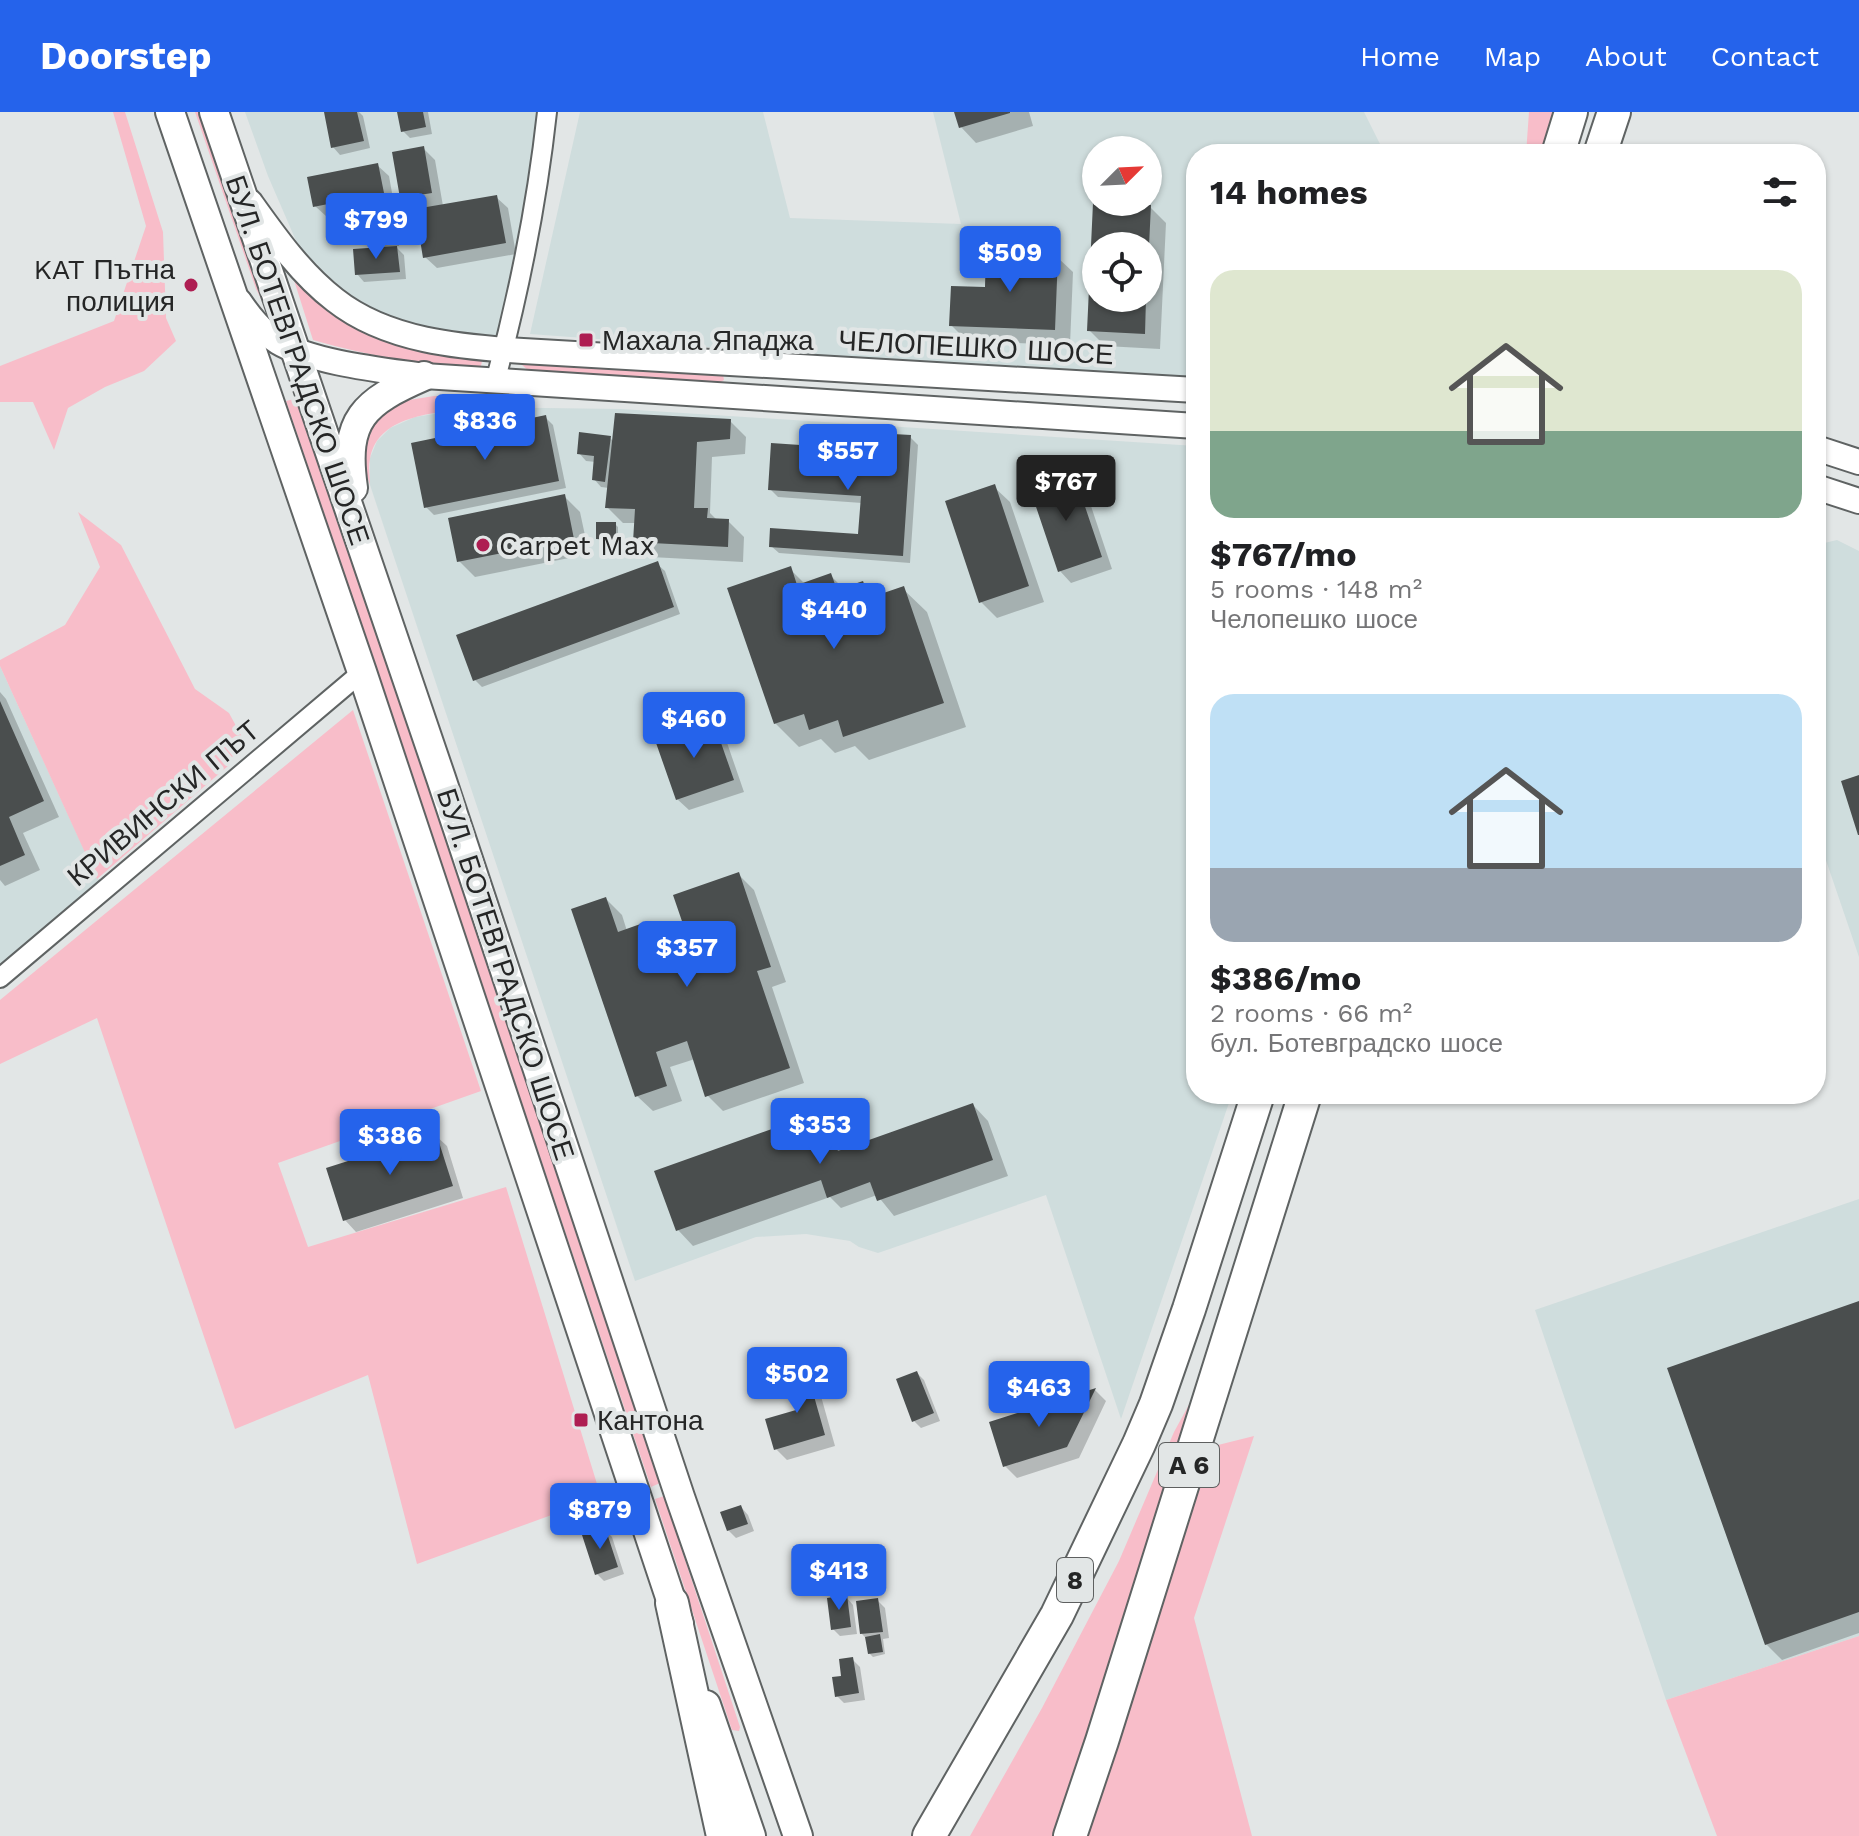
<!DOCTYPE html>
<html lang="en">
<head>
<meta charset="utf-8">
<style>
	body { margin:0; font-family:"Work Sans",sans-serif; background:#f2f2f2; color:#202124; height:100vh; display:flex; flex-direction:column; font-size:30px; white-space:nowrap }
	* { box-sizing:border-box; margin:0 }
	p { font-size:26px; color:#757577 }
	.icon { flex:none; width:44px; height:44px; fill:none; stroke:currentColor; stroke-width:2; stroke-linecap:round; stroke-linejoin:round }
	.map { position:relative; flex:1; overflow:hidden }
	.drawer { position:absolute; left:1186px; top:32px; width:640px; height:960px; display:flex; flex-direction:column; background:#fff; border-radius:32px; box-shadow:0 2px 6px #0004 }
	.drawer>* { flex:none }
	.needle { width:52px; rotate:66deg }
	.controls { position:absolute; left:1082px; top:24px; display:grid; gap:16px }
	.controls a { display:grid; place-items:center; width:80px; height:80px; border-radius:50%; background:#fff; box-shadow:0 2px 6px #0004; font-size:40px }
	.price { position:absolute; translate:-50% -68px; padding:0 18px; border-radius:8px; background:#2563eb; color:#fff; font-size:26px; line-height:52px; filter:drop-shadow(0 2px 4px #0008) }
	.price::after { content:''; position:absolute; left:50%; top:48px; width:24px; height:18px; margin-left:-12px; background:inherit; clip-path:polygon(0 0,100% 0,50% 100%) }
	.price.active { background:#222; color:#fff }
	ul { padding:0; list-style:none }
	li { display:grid; align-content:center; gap:16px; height:424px; padding:0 24px }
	li span { display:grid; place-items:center; height:248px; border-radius:24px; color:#555 }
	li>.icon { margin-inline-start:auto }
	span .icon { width:144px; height:144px; fill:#fffc; stroke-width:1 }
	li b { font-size:34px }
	h2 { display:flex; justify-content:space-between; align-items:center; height:96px; padding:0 24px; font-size:34px }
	header { display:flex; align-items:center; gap:48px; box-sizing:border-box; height:112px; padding:0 40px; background:#2563eb; color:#fff }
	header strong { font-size:38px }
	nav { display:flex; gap:44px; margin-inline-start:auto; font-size:28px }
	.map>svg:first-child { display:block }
	.built { fill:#cfdddd; fill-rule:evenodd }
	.green { fill:#f8bdc9 }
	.shadow { fill:#0003; fill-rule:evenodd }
	.building { fill:#4a4e4e }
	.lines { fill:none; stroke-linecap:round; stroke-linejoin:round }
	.street-casing { stroke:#5f6363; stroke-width:22 }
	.secondary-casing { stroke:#5f6363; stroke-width:28 }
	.primary-casing { stroke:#5f6363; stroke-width:32 }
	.highway-casing { stroke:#5f6363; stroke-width:36 }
	.street { stroke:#fff; stroke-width:18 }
	.secondary { stroke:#fff; stroke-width:24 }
	.primary { stroke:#fff; stroke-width:28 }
	.highway { stroke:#fff; stroke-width:32 }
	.poi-dot { fill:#ae1e52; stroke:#e2e6e6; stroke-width:3 }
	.labels { text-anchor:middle; stroke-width:8; stroke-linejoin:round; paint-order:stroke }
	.shield { fill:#e2e6e6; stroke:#5e6060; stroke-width:2 }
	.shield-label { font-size:26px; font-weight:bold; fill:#252626 }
	.poi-label { font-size:28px; fill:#252626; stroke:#e2e6e6; text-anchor:start }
	.street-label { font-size:28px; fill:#252626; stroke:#e2e6e6 }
</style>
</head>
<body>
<header>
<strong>Doorstep</strong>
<nav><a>Home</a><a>Map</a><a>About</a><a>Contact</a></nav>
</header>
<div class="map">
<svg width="1859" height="1724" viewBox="0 0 1859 1724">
	<rect width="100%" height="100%" fill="#e2e6e6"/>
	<path class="built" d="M245,0H547L504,238L440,230L313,168L268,64Z
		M580,0H763L790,106L961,112L933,0H1364L1385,42H1196V267L1083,263L530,222ZM1096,38H1148V90H1096ZM1096,134H1148V186H1096Z
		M478,295L621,297L1196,334V982H1232L1121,1307L1046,1083L878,1141L859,1135L850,1129L806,1122L756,1125L635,1169L370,373V346L377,329L390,316L415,305Z
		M1837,428L1859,439V845L1816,719V433Z
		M0,554L97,766L108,774L0,866Z
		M1859,1087V1524L1666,1588L1535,1198Z"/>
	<path class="green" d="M113,0H125L163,120L166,206L176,229L144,259L105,275L68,296L54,338L33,290H0V254L114,209L146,114Z
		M195,0H201L267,198L256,177Z
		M1529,0H1554L1540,42H1526Z
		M293,165L321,194L372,222L424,240L483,246L480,257C423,253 369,244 313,228Z
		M526,249L718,260L723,263L724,268L717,272L530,260L521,252Z
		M434,284L479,285L478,295C442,301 378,300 370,347C368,355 370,365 370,373L362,347L369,318L382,301L403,289Z
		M298,286L660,1371L651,1375L286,289Z
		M78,400L121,433L195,577L229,601L242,625L228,654L97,767L0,554V548L65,513L100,455Z
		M353,598L481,979L278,1051L308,1135L506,1075L601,1385L417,1452L368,1263L235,1317L97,906L0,952V888Z
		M1192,1287L1170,1371L1054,1724H970L1042,1596L1119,1449L1174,1320Z
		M1254,1324L1194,1506L1252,1724H1084L1210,1335Z
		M664,1384L740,1615L739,1619L732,1618L655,1387Z
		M1859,1524V1724H1717L1666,1588Z"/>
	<path class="shadow" d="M338,0H359L363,4L370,36L340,43L333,35Z
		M399,0H428L432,22L410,26L403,19Z
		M956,0H1029L1033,14L976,31L961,15Z
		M423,36L435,48L443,94L496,85L508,96L516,142L437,156L425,145L417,96L414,97L402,85Z
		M377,53L389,64L394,92L327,105L315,94Z
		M1095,93L1150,95L1166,111L1160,237L1105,234L1089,218ZM1096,134H1148V186H1096Z
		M390,106L398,113L399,134H395L404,143L406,167L364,170L357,162L383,137L374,128Z
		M1057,145L1073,160L1070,233L967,229L951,213L986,177Z
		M545,305L553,313L566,376L434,403L426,395Z
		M730,309L746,325L745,342L712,345L710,401L717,408L728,409L744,425L743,450L651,445L635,429L636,411H623L607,395L609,376L601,375L594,367L596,350L586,349L579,341L610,326L614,330Z
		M910,325L918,333L910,451L779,441L771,434L860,424L862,391L778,385L770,377Z
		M1073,364L1085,376L1112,457L1071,471L1060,459Z
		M994,375L1010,390L1044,490L997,506L981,490Z
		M564,384L580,400L589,442L475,465L459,449Z
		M615,412L618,415V430H601L598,426Z
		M657,452L665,459L680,502L482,575L475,568Z
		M790,457L805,472L830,463L844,477L863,471L877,485L903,477L927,500L966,615L869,648L855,634L835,641L821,627L799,635L775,611Z
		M0,580L6,587L59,705L23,721L40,758L5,774L0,768Z
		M712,610L724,622L744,680L689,698L677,687Z
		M739,763L754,778L786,870L772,875L804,971L723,999L707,983L695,947L670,955L682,989L653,999L637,984L606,787L622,803L627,819L645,812L661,828L688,819Z
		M973,993L988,1009L1008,1064L894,1104L877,1083L841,1096L830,1085L693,1134L678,1118L799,1010L815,1025L819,1036L834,1031L843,1040Z
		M435,1023L447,1034L463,1086L356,1120L345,1108Z
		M1859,1191V1521L1782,1548L1766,1532Z
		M805,1258L817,1270L835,1334L787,1348L775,1336L799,1299Z
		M917,1261L924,1268L940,1309L921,1316L914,1309Z
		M1095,1278L1106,1289L1079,1346L1017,1366L1005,1354L992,1312Z
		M741,1395L748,1403L754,1419L736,1426L728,1418Z
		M605,1418L612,1425L624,1462L604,1469L596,1461Z
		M846,1485L853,1493L857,1522L840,1524L833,1517Z
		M877,1488L885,1496L889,1526L883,1527L885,1542L873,1545L870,1542L867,1527L862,1522Z
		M853,1548L860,1555L865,1588L844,1591L837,1584Z"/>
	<path class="building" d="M324,0H357L364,29L331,36Z
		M397,0H423L426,15L401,20Z
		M954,0H1010V1L959,16Z
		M424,34L432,81L400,86L392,40Z
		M378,51L384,81L313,95L307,65Z
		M497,83L506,131L423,146L415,97Z
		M1093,91L1151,93L1149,134H1096V186H1146L1145,222L1087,219Z
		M391,104L393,127L372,129L371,105Z
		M397,134L400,160L355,163L353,137Z
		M986,140L1058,143L1055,218L949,214L951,174L985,175Z
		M615,301L731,307L730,327L697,330L694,396H708L707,406L729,407L728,435L633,430L635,397L605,396Z
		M546,303L559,369L424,396L411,331Z
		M579,320L611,324L605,370L592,368L594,344L577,342Z
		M875,321L911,323L903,444L769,435L770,416L858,422L861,384L768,378L771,331L874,338Z
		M1074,362L1102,445L1058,460L1030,377Z
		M995,372L1029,474L979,491L945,389Z
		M565,382L574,427L457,450L448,406Z
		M596,410H616V428L596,427Z
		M658,449L674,495L473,569L456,523Z
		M791,454L797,473L831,461L837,478L863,469L869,486L904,474L944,591L843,625L838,608L809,618L804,602L774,612L727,476Z
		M0,589L44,689L9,705L25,743L0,754Z
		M713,608L734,668L676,688L655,628Z
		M1859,663V723H1858L1841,669Z
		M739,760L771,855L757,859L790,956L705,985L687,929L656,940L667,974L635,985L571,797L606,785L618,820L646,810L653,829L685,818L673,783Z
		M973,991L993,1048L877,1089L870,1070L827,1086L821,1068L676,1119L654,1059L800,1007L810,1037L834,1029L838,1039Z
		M436,1021L453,1074L343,1109L326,1056Z
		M1859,1189V1500L1765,1533L1667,1256Z
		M806,1256L825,1323L774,1338L765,1307L796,1298L786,1262Z
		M917,1259L934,1301L912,1310L896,1267Z
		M1096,1276L1067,1335L1003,1355L989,1310Z
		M741,1393L748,1412L727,1419L720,1400Z
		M605,1415L618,1455L595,1463L582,1423Z
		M847,1483L851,1515L831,1518L827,1486Z
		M878,1486L883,1520L860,1522L856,1489Z
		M880,1522L883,1540L868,1542L865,1525Z
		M853,1545L859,1581L835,1585L832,1565L841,1564L839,1547Z"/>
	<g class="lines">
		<g class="street-casing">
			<path id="street" d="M495,270C519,181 537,92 547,0
				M0,866L362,560"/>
		</g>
		<g class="secondary-casing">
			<path id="secondary" d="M250,90C275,125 301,162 335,188C387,229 460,235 523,239L1196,278
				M239,189C250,205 261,219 278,230C313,251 383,258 424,264L1196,314
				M1816,336L1859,350
				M1816,375L1859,389"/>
		</g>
		<g class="primary-casing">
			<path id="primary" d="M170,0L362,560L679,1512
				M214,0L441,666L680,1385L798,1724
				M353,376C343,307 364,290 424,264
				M706,1593L751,1724"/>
		</g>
		<g class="highway-casing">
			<path id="highway" d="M1558,42L1571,0
				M1600,42L1614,0
				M672,1491L723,1724
				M929,1724L1057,1503L1139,1332L1156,1292L1189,1197L1258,982
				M1070,1724L1102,1629L1305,982"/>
		</g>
		<use href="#street" class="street"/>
		<use href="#secondary" class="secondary"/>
		<use href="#primary" class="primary"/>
		<use href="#highway" class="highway"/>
	</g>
	<g class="poi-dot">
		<circle cx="191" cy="173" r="8"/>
		<rect x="578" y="220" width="16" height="16" rx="4"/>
		<circle cx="483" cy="433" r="8"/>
		<rect x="573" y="1300" width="16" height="16" rx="4"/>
	</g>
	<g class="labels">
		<g class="shield">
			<rect x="1159" y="1331" width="60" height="44" rx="6"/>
			<rect x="1057" y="1446" width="36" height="44" rx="6"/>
		</g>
		<g class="shield-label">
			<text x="1189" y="1362">A 6</text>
			<text x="1075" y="1477">8</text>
		</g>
		<g class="poi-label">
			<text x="175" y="167" text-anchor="end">KAT Пътна<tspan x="175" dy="32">полиция</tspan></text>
			<text x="602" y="238">Махала Япаджа</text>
			<text x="499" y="443">Carpet Max</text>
			<text x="597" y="1318">Кантона</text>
		</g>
		<g class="street-label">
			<text transform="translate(976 235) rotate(3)" y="10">ЧЕЛОПЕШКО ШОСЕ</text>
			<text transform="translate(298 248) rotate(71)" y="10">БУЛ. БОТЕВГРАДСКО ШОСЕ</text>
			<text transform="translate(163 691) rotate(-40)" y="10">КРИВИНСКИ ПЪТ</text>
			<text transform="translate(506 862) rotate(72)" y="10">БУЛ. БОТЕВГРАДСКО ШОСЕ</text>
		</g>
	</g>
</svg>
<div class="controls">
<a><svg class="needle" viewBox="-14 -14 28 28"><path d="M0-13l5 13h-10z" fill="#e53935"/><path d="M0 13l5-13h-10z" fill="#757577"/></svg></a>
<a><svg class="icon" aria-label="locate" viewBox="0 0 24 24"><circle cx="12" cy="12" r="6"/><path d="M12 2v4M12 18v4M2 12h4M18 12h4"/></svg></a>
</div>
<b class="price" style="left:376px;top:149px">$799</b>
<b class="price" style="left:1010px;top:182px">$509</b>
<b class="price" style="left:485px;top:350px">$836</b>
<b class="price" style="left:848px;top:380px">$557</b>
<b class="price active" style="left:1066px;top:411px">$767</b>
<b class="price" style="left:834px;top:539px">$440</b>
<b class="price" style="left:694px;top:648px">$460</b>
<b class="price" style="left:687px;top:877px">$357</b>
<b class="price" style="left:820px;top:1054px">$353</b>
<b class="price" style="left:390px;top:1065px">$386</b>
<b class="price" style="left:797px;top:1303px">$502</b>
<b class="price" style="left:1039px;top:1317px">$463</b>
<b class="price" style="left:600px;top:1439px">$879</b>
<b class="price" style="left:839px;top:1500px">$413</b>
<section class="drawer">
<h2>14 homes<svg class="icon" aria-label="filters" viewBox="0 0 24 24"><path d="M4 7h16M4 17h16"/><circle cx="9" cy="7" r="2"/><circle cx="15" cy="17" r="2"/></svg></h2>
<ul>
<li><span style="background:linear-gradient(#dfe7d0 65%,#7fa58c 0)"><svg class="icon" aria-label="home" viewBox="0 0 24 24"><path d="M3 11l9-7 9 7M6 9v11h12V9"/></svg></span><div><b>$767/mo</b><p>5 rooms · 148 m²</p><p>Челопешко шосе</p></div></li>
<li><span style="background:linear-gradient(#bfe0f5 70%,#9aa5b1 0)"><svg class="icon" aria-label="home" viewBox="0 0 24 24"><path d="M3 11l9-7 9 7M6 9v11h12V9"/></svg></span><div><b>$386/mo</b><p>2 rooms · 66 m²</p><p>бул. Ботевградско шосе</p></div></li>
</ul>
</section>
</div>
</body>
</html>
